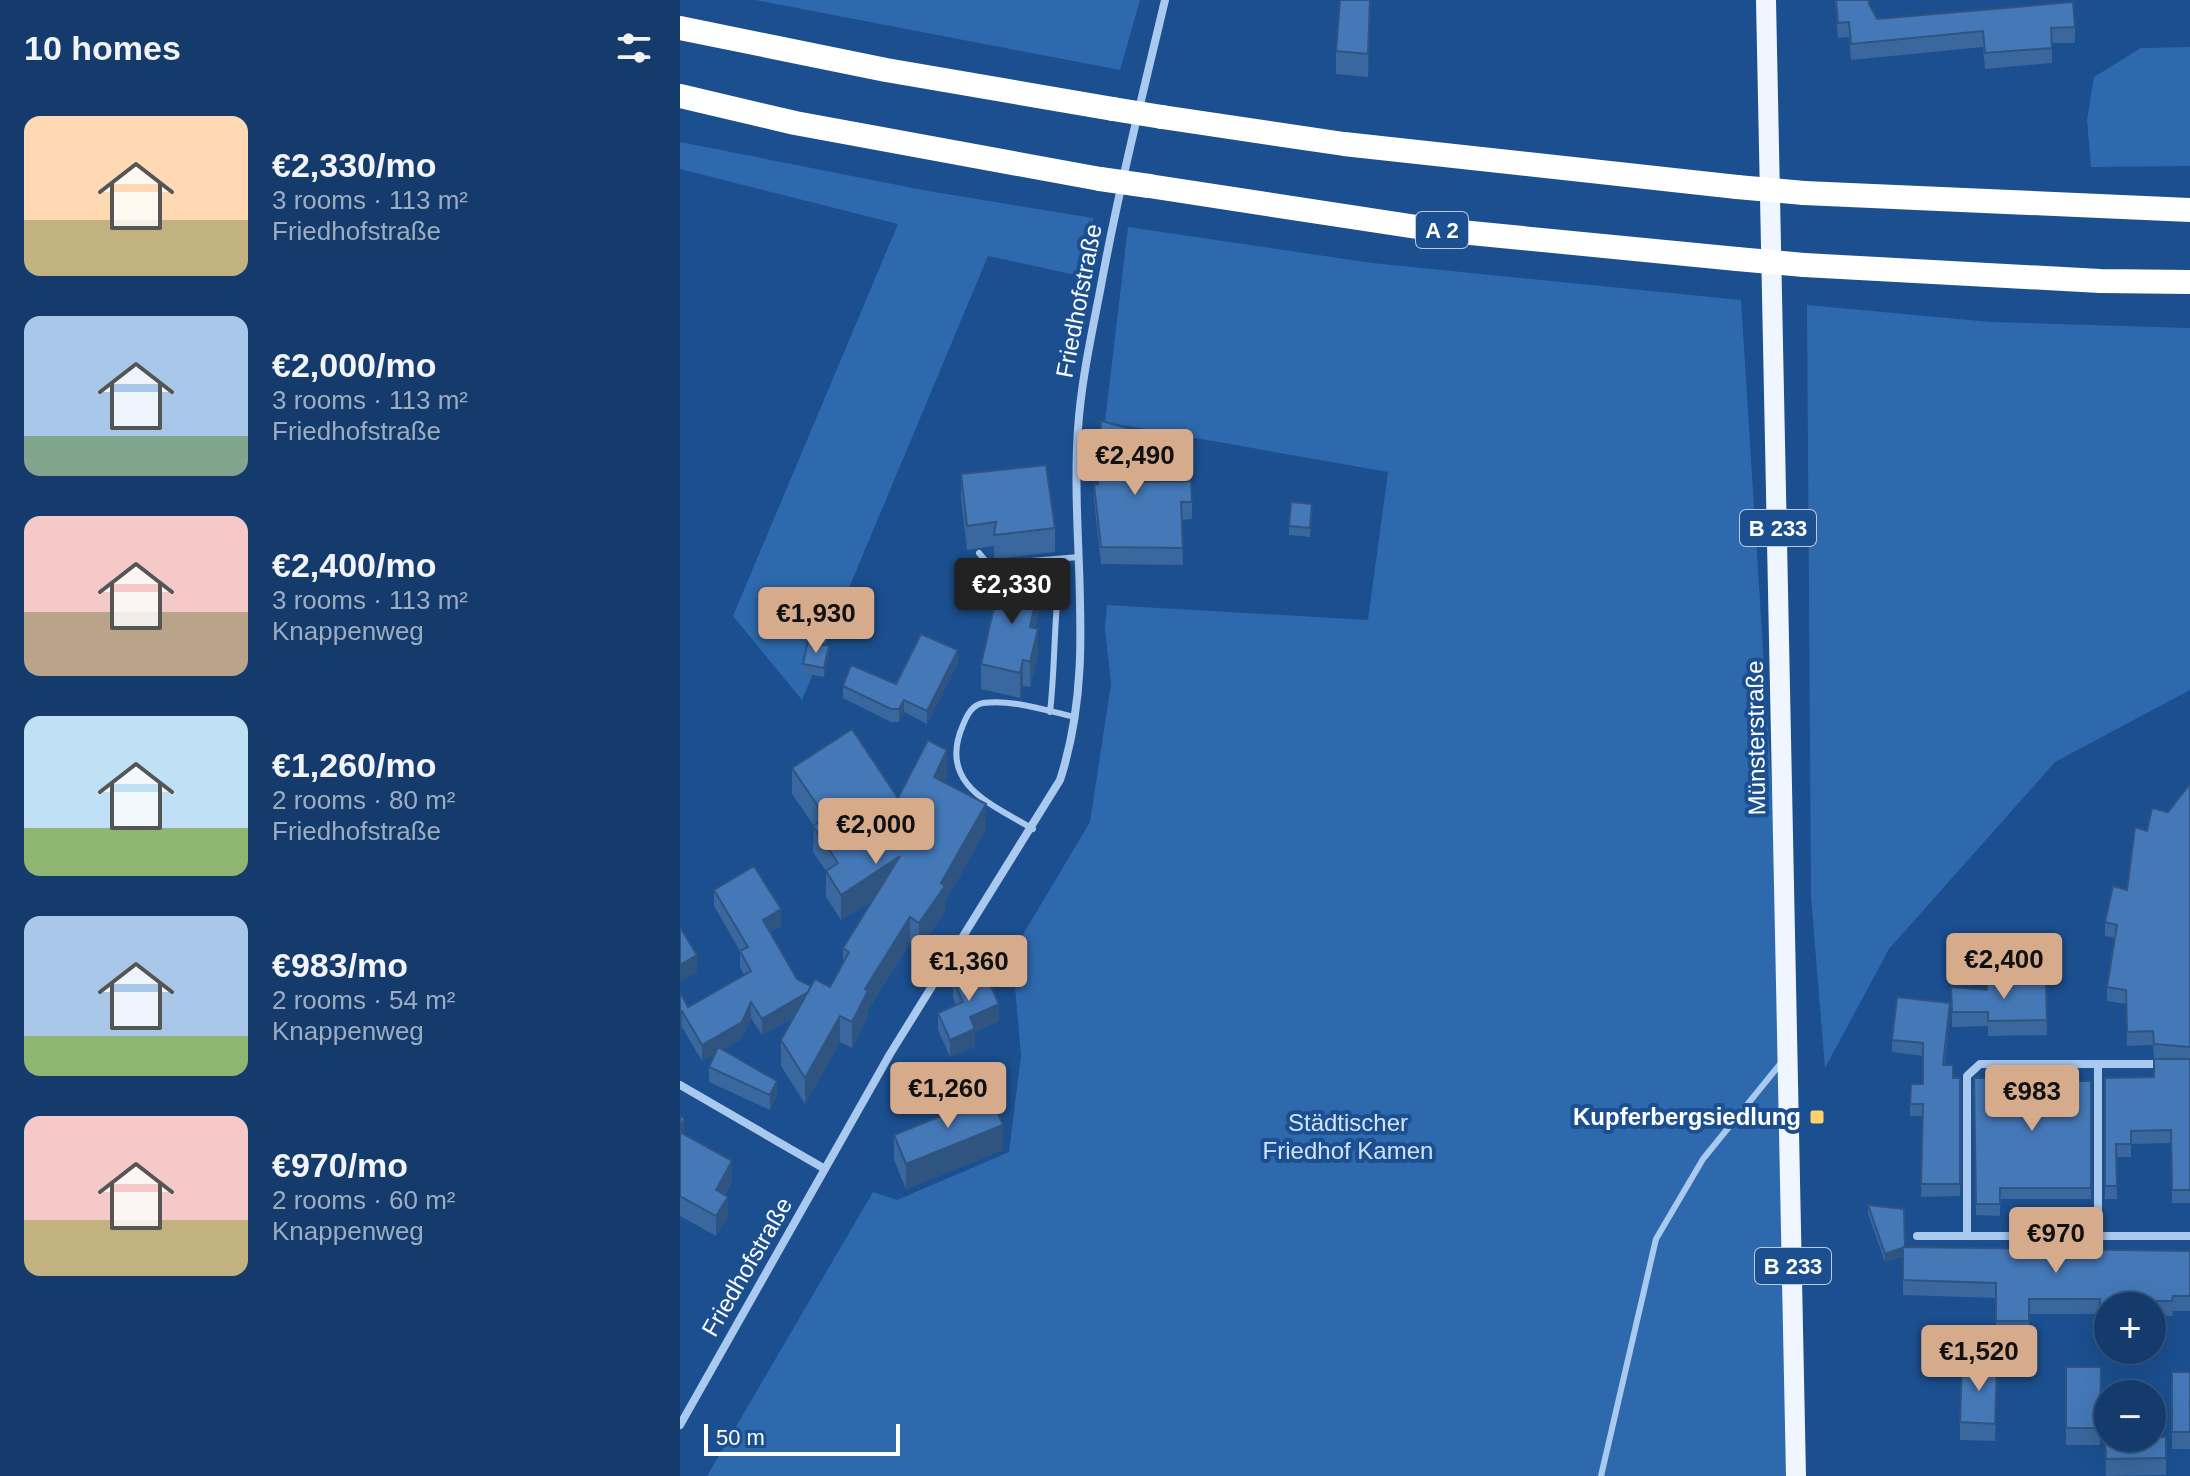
<!DOCTYPE html>
<html lang="en">
<head>
<meta charset="utf-8">
<style>
	body { margin:0; font-family:Arial,sans-serif; background:#214673; color:#f1f3f6; height:100vh; display:flex; flex-direction:column; font-size:30px; white-space:nowrap }
	* { box-sizing:border-box; margin:0 }
	p { font-size:26px; color:#9dadc1 }
	.icon { flex:none; width:44px; height:44px; fill:none; stroke:currentColor; stroke-width:2; stroke-linecap:round; stroke-linejoin:round }
	.map { position:relative; flex:1; overflow:hidden }
	.drawer { display:flex; flex-direction:column; background:#143b6b; width:680px }
	.drawer>* { flex:none }
	.fabs { position:absolute; left:1414px; top:1292px; display:grid; gap:16px }
	.fabs a { display:grid; place-items:center; width:72px; height:72px; border-radius:50%; background:#143b6b; box-shadow:0 8px 32px #0002,0 0 0 2px #33557e; font-size:40px }
	.scale { position:absolute; left:24px; bottom:20px; width:196px; box-sizing:border-box; padding-left:8px; border:4px solid #fff; border-top:0; font-size:22px; line-height:28px; white-space:nowrap; color:#fff; -webkit-text-stroke:6px #1b4f8f; paint-order:stroke }
	.price { position:absolute; translate:-50% -68px; padding:0 18px; border-radius:8px; background:#d6ab8b; color:#111; font-size:26px; line-height:52px; filter:drop-shadow(0 2px 4px #0008) }
	.price::after { content:''; position:absolute; left:50%; top:48px; width:24px; height:18px; margin-left:-12px; background:inherit; clip-path:polygon(0 0,100% 0,50% 100%) }
	.price.on { background:#222; color:#fff }
	ul { padding:0; list-style:none }
	li { display:flex; align-items:center; gap:24px; height:200px; padding:0 24px }
	li span { display:grid; place-items:center; flex:none; width:224px; height:160px; border-radius:16px; color:#555 }
	li>.icon { margin-inline-start:auto }
	span .icon { width:96px; height:96px; fill:#fffc; stroke-width:1 }
	li b { font-size:34px }
	h2 { display:flex; justify-content:space-between; align-items:center; height:96px; padding:0 24px; font-size:34px }
	main { display:flex; flex:1; min-height:0 }
	.map>svg:first-child { display:block }
	.green { fill:#2e69ad }
	.lines { fill:none; stroke-linecap:round; stroke-linejoin:round }
	.lane { stroke:#a9c9ee; stroke-width:6 }
	.street { stroke:#a9c9ee; stroke-width:8 }
	.primary { stroke:#f0f6ff; stroke-width:20 }
	.highway { stroke:#fff; stroke-width:24 }
	.highway-bridge { stroke:#fff; stroke-width:24 }
	.wall { fill:#3a679d }
	.shaded-wall { fill:#305480 }
	.building { fill:#4478b7; stroke:#305480; stroke-width:2 }
	.poi-dot { fill:#ffd166; stroke:#1b4f8f; stroke-width:3 }
	.labels { text-anchor:middle; stroke-width:8; stroke-linejoin:round; paint-order:stroke }
	.shield { fill:#1b4f8f; stroke:#bbcadd; stroke-width:2 }
	.shield-label { font-size:22px; font-weight:bold; fill:#fff }
	.street-label { font-size:24px; fill:#fff; stroke:#1b4f8f }
	.poi-label { font-size:24px; font-weight:bold; fill:#fff; stroke:#1b4f8f; text-anchor:end }
	.park-label { font-size:24px; fill:#cfe3fa; stroke:#1b4f8f }
</style>
</head>
<body>
<main>
<section class="drawer">
<h2>10 homes<svg class="icon" aria-label="filters" viewBox="0 0 24 24"><path d="M4 7h16M4 17h16"/><circle cx="9" cy="7" r="2"/><circle cx="15" cy="17" r="2"/></svg></h2>
<ul>
<li><span style="background:linear-gradient(#ffd9b3 65%,#c2b280 0)"><svg class="icon" aria-label="home" viewBox="0 0 24 24"><path d="M3 11l9-7 9 7M6 9v11h12V9"/></svg></span><div><b>€2,330/mo</b><p>3 rooms · 113 m²</p><p>Friedhofstraße</p></div></li>
<li><span style="background:linear-gradient(#a9c7e8 75%,#7fa58c 0)"><svg class="icon" aria-label="home" viewBox="0 0 24 24"><path d="M3 11l9-7 9 7M6 9v11h12V9"/></svg></span><div><b>€2,000/mo</b><p>3 rooms · 113 m²</p><p>Friedhofstraße</p></div></li>
<li><span style="background:linear-gradient(#f6c9c9 60%,#b9a48a 0)"><svg class="icon" aria-label="home" viewBox="0 0 24 24"><path d="M3 11l9-7 9 7M6 9v11h12V9"/></svg></span><div><b>€2,400/mo</b><p>3 rooms · 113 m²</p><p>Knappenweg</p></div></li>
<li><span style="background:linear-gradient(#bfe0f5 70%,#8fb573 0)"><svg class="icon" aria-label="home" viewBox="0 0 24 24"><path d="M3 11l9-7 9 7M6 9v11h12V9"/></svg></span><div><b>€1,260/mo</b><p>2 rooms · 80 m²</p><p>Friedhofstraße</p></div></li>
<li><span style="background:linear-gradient(#a9c7e8 75%,#8fb573 0)"><svg class="icon" aria-label="home" viewBox="0 0 24 24"><path d="M3 11l9-7 9 7M6 9v11h12V9"/></svg></span><div><b>€983/mo</b><p>2 rooms · 54 m²</p><p>Knappenweg</p></div></li>
<li><span style="background:linear-gradient(#f6c9c9 65%,#c2b280 0)"><svg class="icon" aria-label="home" viewBox="0 0 24 24"><path d="M3 11l9-7 9 7M6 9v11h12V9"/></svg></span><div><b>€970/mo</b><p>2 rooms · 60 m²</p><p>Knappenweg</p></div></li>
</ul>
</section>
<div class="map">
<svg width="1510" height="1476" viewBox="0 0 1510 1476">
	<rect width="100%" height="100%" fill="#1b4f8f"/>
	<path class="green" d="M75,0H460L440,70Z
		M1510,47V166L1411,167L1407,120L1414,77L1461,48Z
		M0,142L248,191L413,218L409,278L308,256L122,700L53,616L218,224L0,169Z
		M448,227L692,263L1061,300L1099,903L1112,1476H27L193,1192L217,1200L329,1152L341,1055L332,953L410,822L431,684L425,628L427,605L688,620L708,472L425,422Z
		M1127,305L1311,322L1510,328V690L1375,762L1209,949L1145,1068L1131,896Z"/>
	<g class="lines">
		<path class="lane" d="M299,553L309,565L316,564
			M339,562L399,557
			M370,712C376,661 373,608 383,559
			M353,829C311,804 257,784 283,725C287,715 292,705 303,703C333,699 367,711 395,717
			M921,1476L976,1239L1023,1159L1101,1063"/>
		<path class="street" d="M0,1085L145,1169
			M1418,1235V1064
			M1237,1236H1510
			M1287,1236V1076L1300,1064H1482
			M0,1425L210,1054L380,780C418,664 390,547 398,429C401,383 411,337 420,291C438,193 462,97 485,0"/>
		<path class="primary" d="M1086,0L1116,1476"/>
		<path class="highway" d="M0,28L206,70L433,109
			M0,96L115,123L420,179
			M482,117L664,144L1057,187
			M469,186L750,229L1057,259
			M1124,193L1510,210
			M1124,265L1420,281L1510,282"/>
		<path class="highway-bridge" d="M433,109L482,117
			M420,179L469,186
			M1057,187L1124,193
			M1057,259L1124,265"/>
	</g>
	<path class="wall" d="M660,0H691L688,77L656,74V51Z
		M1155,0H1189V4L1197,19L1395,27V43H1372V63L1305,69L1303,47L1171,60L1169,37L1158,38Z
		M465,450L458,482L512,502V519L502,520L503,565L421,564L414,501V484H418Z
		M281,474L375,528V552L314,559V546L287,550L281,497Z
		M632,513L630,537L609,535V526Z
		M311,562L344,568L341,581L359,610L355,628L358,654L350,687L343,686L340,698L301,689V664L323,577L311,573Z
		M149,655L144,677L123,673V664Z
		M278,662L247,724L224,712L219,722H211L163,698V686L216,684Z
		M112,768L218,798L267,776L264,783L306,829L265,902V912L239,949L230,943L188,1010V1016L172,1048L160,1042L125,1104L101,1066V1040L114,1017L82,1035L71,1018L62,1039L42,1050L97,1096L90,1110L29,1082V1067L35,1054L22,1061L2,1027L0,1028V992L8,1007L64,975L60,967V951L34,906V890L101,926L90,932L117,979L131,986L150,987L163,964V948L193,900L161,920L146,897V871L133,852L134,826L112,794Z
		M1510,784V1203H1492L1491,1143L1451,1144V1157H1436L1437,1199H1425V1078L1474,1077L1489,1059L1474,1058L1473,1045L1447,1046L1446,1004L1427,1001V987L1435,938L1425,936V922L1447,890L1467,831L1488,812Z
		M273,980L319,1021L295,1032V1046L270,1057L258,1030V1013L276,1005L273,997Z
		M1366,982L1367,1035L1308,1036V1026L1272,1027L1271,987L1307,990Z
		M1270,1015L1265,1065L1273,1078H1280V1196L1241,1197L1243,1116H1230V1104L1243,1084V1056L1212,1052V1040Z
		M1294,1078L1411,1081V1199H1320V1216L1296,1215Z
		M0,1116L4,1134L52,1181L45,1195L48,1217L36,1236L0,1216Z
		M214,1135L323,1150L226,1189L214,1160Z
		M1188,1205L1225,1247L1510,1251V1311H1493L1492,1316H1472V1306H1428V1330H1420V1314H1349V1336H1316V1298L1223,1295V1256L1205,1262L1188,1214Z
		M1386,1367H1421L1420,1445H1386Z
		M1492,1372H1510V1449H1492Z
		M1317,1381L1315,1441L1280,1440V1422Z
		M1486,1437V1475L1426,1476L1425,1438Z"/>
	<path class="shaded-wall" d="M690,0H691L688,77V54Z
		M465,433V450L454,499V482Z
		M359,585V610L350,652V627Z
		M358,629V654L350,687V662Z
		M149,646V655L144,677V668Z
		M278,650V662L247,724V711Z
		M343,660V686L340,698V673Z
		M224,700V712L219,722V709Z
		M267,750V776L254,803V777Z
		M306,804V829L265,902V912L239,949V923Z
		M220,856V882L161,920V895Z
		M101,909V926L83,936V920Z
		M230,917V943L188,1010V1016L172,1048V1022L185,989Z
		M17,955V972L0,982V965Z
		M135,988V1004L82,1035V1019Z
		M71,1002V1018L62,1039L22,1061V1045Z
		M1270,1003V1015L1263,1077V1065Z
		M319,1004V1021L295,1032V1046L270,1057V1040L290,1017Z
		M2,1011V1027L0,1028V1012Z
		M160,1016V1042L125,1104V1078Z
		M97,1081V1096L90,1110V1095Z
		M4,1119V1139L0,1146V1127Z
		M323,1125V1150L226,1189V1164Z
		M52,1161V1181L36,1210V1190Z
		M48,1197V1217L36,1236V1216Z
		M1225,1247V1255L1205,1262V1254Z"/>
	<path class="building" d="M660,0H690L688,54L656,51Z
		M1156,0H1189V4L1197,19L1393,2L1395,27L1371,28L1372,48L1305,53L1303,31L1171,44L1169,22L1158,23Z
		M421,421L465,433L454,482L511,481L512,502H501L503,548L421,547L414,484H418Z
		M366,465L375,528L314,535L316,522L287,526L281,474Z
		M611,502L632,504L630,528L609,526Z
		M344,559L341,575L311,564V562Z
		M321,577L359,585L350,627L358,629L350,662L343,660L340,673L301,664Z
		M241,634L278,650L247,711L224,700L219,709H211L163,686L171,665L216,684Z
		M128,641L149,646L144,668L123,664Z
		M172,729L218,798L248,740L267,750L254,777L306,804L261,883L265,886L239,923L230,917L185,989L188,991L172,1022L160,1016L125,1078L101,1040L135,979L150,987L169,952L163,948L220,856L161,895L146,871L158,863L133,826L146,818L112,768Z
		M1510,784V1047L1474,1044L1473,1031L1447,1032L1446,990L1427,987L1437,925L1425,922L1433,886L1447,890L1455,827L1467,831L1472,808L1488,812Z
		M74,866L101,909L83,920L117,979L131,986L128,992L82,1019L71,1002L62,1022L22,1045L2,1011L0,1012V992L8,1007L71,971L60,951L68,947L34,890Z
		M0,927L17,955L0,965Z
		M302,967L319,1004L290,1017L295,1029L270,1040L258,1013L283,1002L273,980Z
		M1307,980L1366,982L1367,1020L1308,1021V1012H1272L1271,987L1307,990Z
		M1217,997L1270,1003L1263,1065H1273V1078H1280V1184H1241L1243,1104H1230L1231,1084H1243V1043L1212,1040Z
		M38,1047L97,1081L90,1095L29,1067Z
		M1474,1059H1510V1190H1492L1491,1130L1451,1131V1144H1436L1437,1186H1425V1078L1474,1077Z
		M1397,1069V1081H1411V1188H1320V1204H1296L1294,1078H1352V1071L1356,1070Z
		M310,1096L323,1125L226,1164L214,1135Z
		M0,1116L4,1119L0,1127Z
		M0,1132L52,1161L36,1190L48,1197L36,1216L0,1196Z
		M1188,1205L1224,1209L1225,1247L1205,1254Z
		M1223,1247L1510,1251V1296H1493L1492,1301H1455V1306H1428V1315L1420,1316V1299H1349V1321H1316V1283L1223,1280Z
		M1282,1363L1317,1364L1315,1424L1280,1422Z
		M1386,1367H1421L1420,1428H1386Z
		M1492,1372H1510V1432H1492Z
		M1472,1437H1486V1458L1426,1459L1425,1438Z"/>
	<rect class="poi-dot" x="1129" y="1109" width="16" height="16" rx="4"/>
	<g class="labels">
		<g class="shield">
			<rect x="736" y="212" width="52" height="36" rx="6"/>
			<rect x="1060" y="510" width="76" height="36" rx="6"/>
			<rect x="1075" y="1248" width="76" height="36" rx="6"/>
		</g>
		<g class="shield-label">
			<text x="762" y="238">A 2</text>
			<text x="1098" y="536">B 233</text>
			<text x="1113" y="1274">B 233</text>
		</g>
		<g class="street-label">
			<text transform="translate(399 301) rotate(-79)" y="8">Friedhofstraße</text>
			<text transform="translate(1076 738) rotate(-91)" y="8">Münsterstraße</text>
			<text transform="translate(67 1267) rotate(-60)" y="8">Friedhofstraße</text>
		</g>
		<g class="poi-label">
			<text x="1121" y="1125">Kupferbergsiedlung</text>
		</g>
		<g class="park-label">
			<text x="668" y="1131">Städtischer<tspan x="668" dy="28">Friedhof Kamen</tspan></text>
		</g>
	</g>
</svg>
<div class="fabs">
<a>+</a>
<a>−</a>
</div>
<div class="scale">50 m</div>
<b class="price" style="left:455px;top:497px">€2,490</b>
<b class="price on" style="left:332px;top:626px">€2,330</b>
<b class="price" style="left:136px;top:655px">€1,930</b>
<b class="price" style="left:196px;top:866px">€2,000</b>
<b class="price" style="left:1324px;top:1001px">€2,400</b>
<b class="price" style="left:289px;top:1003px">€1,360</b>
<b class="price" style="left:268px;top:1130px">€1,260</b>
<b class="price" style="left:1352px;top:1133px">€983</b>
<b class="price" style="left:1376px;top:1275px">€970</b>
<b class="price" style="left:1299px;top:1393px">€1,520</b>
</div>
</main>
</body>
</html>
